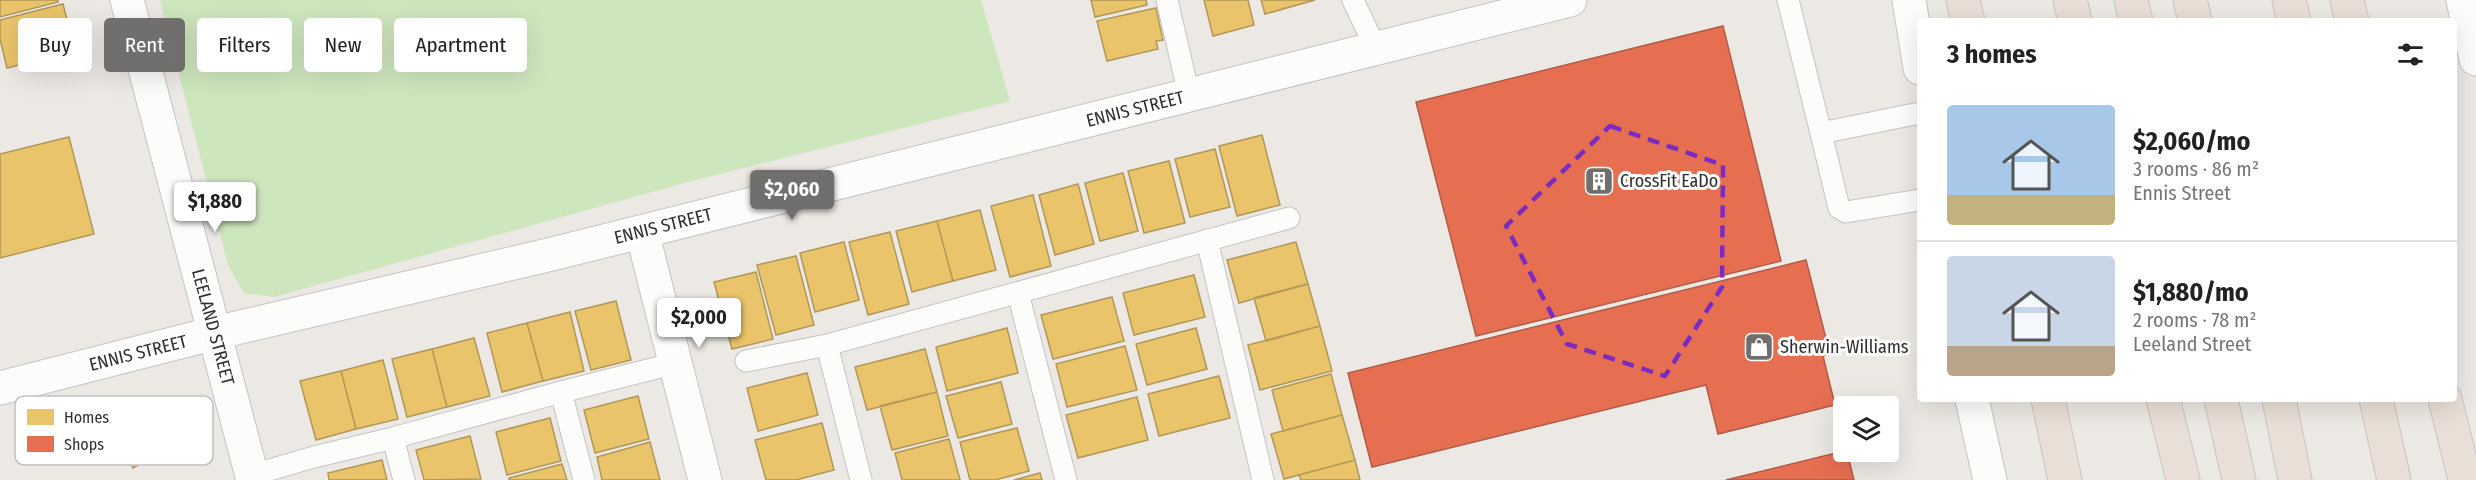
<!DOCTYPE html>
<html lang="en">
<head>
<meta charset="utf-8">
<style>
	body { margin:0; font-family:"Fira Sans Condensed",sans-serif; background:#f2f2f2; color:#222; height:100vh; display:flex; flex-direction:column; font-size:22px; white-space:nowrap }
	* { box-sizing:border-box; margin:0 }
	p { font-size:20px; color:#767676 }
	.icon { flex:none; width:33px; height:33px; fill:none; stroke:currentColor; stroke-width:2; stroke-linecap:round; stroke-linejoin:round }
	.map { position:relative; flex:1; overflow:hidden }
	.sheet { position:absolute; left:1917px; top:18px; width:540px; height:384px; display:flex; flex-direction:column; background:#fff; border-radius:6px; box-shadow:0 6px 24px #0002 }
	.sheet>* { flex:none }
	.top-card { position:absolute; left:18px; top:18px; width:570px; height:54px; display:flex; gap:12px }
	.fabs { position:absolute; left:1833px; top:396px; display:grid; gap:12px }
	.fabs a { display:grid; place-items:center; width:66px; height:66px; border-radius:6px; background:#fff; box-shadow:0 6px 24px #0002; font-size:30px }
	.price { position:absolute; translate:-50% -51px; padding:0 14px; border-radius:6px; background:#fff; color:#222; font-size:20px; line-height:39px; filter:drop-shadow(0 2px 3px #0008) }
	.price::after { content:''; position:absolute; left:50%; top:36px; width:18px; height:14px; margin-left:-9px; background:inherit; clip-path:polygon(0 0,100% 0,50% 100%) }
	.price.active { background:#706f6e; color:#fff }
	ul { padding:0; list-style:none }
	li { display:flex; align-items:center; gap:18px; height:150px; padding:0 30px }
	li+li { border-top:2px solid #e0e0e0 }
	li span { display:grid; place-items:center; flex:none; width:168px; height:120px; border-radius:6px; color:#555 }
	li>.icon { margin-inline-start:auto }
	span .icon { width:72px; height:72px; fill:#fffc; stroke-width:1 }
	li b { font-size:26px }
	h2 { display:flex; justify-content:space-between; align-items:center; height:72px; padding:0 30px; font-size:26px }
	.tag { padding:0 21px; border-radius:6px; background:#fff; box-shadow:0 6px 24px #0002; font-size:21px; line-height:54px }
	.tag.active { background:#706f6e; color:#fff }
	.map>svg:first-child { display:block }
	.green { fill:#cee6be }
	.homes { fill:#e9c46a; stroke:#b19758; stroke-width:1.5 }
	.shops { fill:#e76f51; stroke:#b05c46; stroke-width:1.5 }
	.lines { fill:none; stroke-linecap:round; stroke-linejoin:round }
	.service-casing { stroke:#c5c4c5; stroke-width:23 }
	.minor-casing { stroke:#c5c4c5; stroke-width:35 }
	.secondary-casing { stroke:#c5c4c5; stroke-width:35 }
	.motorway-casing { stroke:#c6c5c4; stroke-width:35 }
	.service { stroke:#fcfcfb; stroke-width:21 }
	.minor { stroke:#fcfcfb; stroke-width:33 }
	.secondary { stroke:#fcfcfb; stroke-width:33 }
	.motorway { stroke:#eadfd6; stroke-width:33 }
	.marked { fill:none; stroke:#7b2cbf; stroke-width:4.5; stroke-dasharray:12 8; stroke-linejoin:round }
	.labels { text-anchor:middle; stroke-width:6; stroke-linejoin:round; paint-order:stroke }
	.street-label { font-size:18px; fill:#2e2e2e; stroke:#fff }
	.poi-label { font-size:18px; fill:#2e2e2e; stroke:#fff; text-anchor:start }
	.key { fill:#fff; stroke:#c0c0c0; stroke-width:1.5 }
	.key-label { font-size:16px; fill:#2e2e2e }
</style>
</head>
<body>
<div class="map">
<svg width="2476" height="480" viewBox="0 0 2476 480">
	<rect width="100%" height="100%" fill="#ece8e4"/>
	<path class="green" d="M160,0H981L1010,101L688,182L274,297L244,293L228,265Z"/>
	<path class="homes" d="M0,0H58V2L0,17Z
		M1091,0H1146L1147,5L1095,17Z
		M1204,0H1248L1254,25L1213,36Z
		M1261,0H1315L1265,14Z
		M63,4L75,51L7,68L0,39V20Z
		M1156,8L1163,40L1156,41L1158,49L1107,61L1097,21Z
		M1262,135L1280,205L1237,216L1219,146Z
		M69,137L94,234L0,258V154Z
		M1215,149L1230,207L1190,217L1175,159Z
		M1169,161L1185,223L1144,233L1128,171Z
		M1123,173L1138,231L1100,241L1085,183Z
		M1078,184L1094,244L1055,255L1039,195Z
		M1033,195L1051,266L1010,277L991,206Z
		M980,210L996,270L953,281L937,221Z
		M937,221L953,281L912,292L896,231Z
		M890,232L909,304L868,315L849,242Z
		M844,242L859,300L815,312L800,253Z
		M1296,242L1308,284L1239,303L1227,260Z
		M796,256L814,325L776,335L757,265Z
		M756,272L773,339L732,349L714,282Z
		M1194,275L1205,317L1134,335L1123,293Z
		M1308,284L1320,326L1266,341L1254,298Z
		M1112,297L1124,341L1053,359L1041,315Z
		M616,301L631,360L591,370L575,311Z
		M570,312L584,371L543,381L527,323Z
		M527,323L543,381L502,392L487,333Z
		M1320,326L1332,371L1260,390L1248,345Z
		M1007,328L1018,373L947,391L936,347Z
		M1196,328L1207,369L1147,385L1136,344Z
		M474,338L490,396L447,407L432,349Z
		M1125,346L1137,390L1067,407L1056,364Z
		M432,349L447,407L407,417L392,359Z
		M925,349L937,392L867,410L855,367Z
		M383,360L398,419L356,429L341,371Z
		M341,371L356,429L316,440L300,381Z
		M807,373L818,415L758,431L747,388Z
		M1331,374L1342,415L1283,431L1272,390Z
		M1219,376L1230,418L1159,436L1148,394Z
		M1001,382L1012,424L958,438L946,396Z
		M937,392L948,436L892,450L880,406Z
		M638,396L649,439L595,453L584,410Z
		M1137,397L1148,440L1078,458L1066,415Z
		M1342,415L1355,460L1284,479L1271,434Z
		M168,417L181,442L133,468L120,444Z
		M550,418L561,461L507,475L496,432Z
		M822,423L834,470L796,480H766L755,440Z
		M1017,428L1029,471L995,480H970L960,442Z
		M470,436L481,479L424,480L416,450Z
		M949,439L960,480H902L895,453Z
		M650,442L660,480H602L597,457Z
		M382,460L387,480H329L328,473Z
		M1355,460L1360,480H1301L1299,475Z
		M562,464L567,480H509V478Z
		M1040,473L1042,480H1014Z"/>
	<path class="shops" d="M1723,26L1781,261L1476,336L1416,102Z
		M1806,260L1830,354L1823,356L1835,405L1718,434L1706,385L1372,467L1348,373Z
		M1844,451L1847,452L1854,480H1726Z"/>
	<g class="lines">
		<g class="service-casing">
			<path id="service" d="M1167,0L1189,95
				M1353,0L1376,49
				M1788,0L1821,133
				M1920,113L1821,133L1839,208L1846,212L1920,200
				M1207,240L1263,480
				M1018,293L1066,480
				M827,345L861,480
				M746,361L827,345L1289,218
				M252,475L314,457L393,438
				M404,480L393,438L561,392
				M584,480L561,392L676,363"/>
		</g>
		<g class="minor-casing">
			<path id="minor" d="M642,232L705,480
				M0,388L215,333L548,255L1570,0"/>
		</g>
		<g class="secondary-casing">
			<path id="secondary" d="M127,0L253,480
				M1909,0L1920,68
				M2463,0L2476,59
				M1972,399L1990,480"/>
		</g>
		<g class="motorway-casing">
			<path id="motorway" d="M1963,0L1968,21
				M2070,0L2075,21
				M2131,0L2136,21
				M2190,0L2195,21
				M2289,0L2294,21
				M2347,0L2352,21
				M2048,399L2065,480
				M2163,399L2183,480
				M2221,399L2239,480
				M2279,399L2295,480
				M2376,399L2394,480
				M2445,399L2465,480"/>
		</g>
		<use href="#service" class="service"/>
		<use href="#minor" class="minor"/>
		<use href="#secondary" class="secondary"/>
		<use href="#motorway" class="motorway"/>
	</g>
	<path class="marked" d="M1610,126L1723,165L1722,287L1665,376L1567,344L1506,226Z"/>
	<defs>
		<g id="building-square" transform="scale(1.5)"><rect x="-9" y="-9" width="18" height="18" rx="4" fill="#706f6e" stroke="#fff"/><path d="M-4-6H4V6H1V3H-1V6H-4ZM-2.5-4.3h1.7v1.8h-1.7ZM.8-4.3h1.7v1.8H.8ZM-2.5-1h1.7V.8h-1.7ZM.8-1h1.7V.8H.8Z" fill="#fff"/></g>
		<g id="shop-square" transform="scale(1.5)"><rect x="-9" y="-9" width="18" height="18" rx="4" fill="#706f6e" stroke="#fff"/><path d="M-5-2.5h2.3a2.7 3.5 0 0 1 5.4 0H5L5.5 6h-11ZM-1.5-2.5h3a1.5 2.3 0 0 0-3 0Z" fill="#fff"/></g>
	</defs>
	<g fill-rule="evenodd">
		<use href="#building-square" x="1599" y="181"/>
		<use href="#shop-square" x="1759" y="347"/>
	</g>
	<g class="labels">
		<g class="street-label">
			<text transform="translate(1135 109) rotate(-14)" y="6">ENNIS STREET</text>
			<text transform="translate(663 226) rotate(-14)" y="6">ENNIS STREET</text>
			<text transform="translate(213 327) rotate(75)" y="6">LEELAND STREET</text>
			<text transform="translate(138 353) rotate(-14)" y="6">ENNIS STREET</text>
		</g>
		<g class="poi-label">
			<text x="1620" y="187">CrossFit EaDo</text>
			<text x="1780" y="353">Sherwin-Williams</text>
		</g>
	</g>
	<rect x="15" y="396" width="198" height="69" rx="9" class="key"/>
	<rect x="27" y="409" width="27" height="16" fill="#e9c46a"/>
	<rect x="27" y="436" width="27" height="16" fill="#e76f51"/>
	<g class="key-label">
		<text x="64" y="423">Homes</text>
		<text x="64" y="450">Shops</text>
	</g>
</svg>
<div class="fabs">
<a><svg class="icon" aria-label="layers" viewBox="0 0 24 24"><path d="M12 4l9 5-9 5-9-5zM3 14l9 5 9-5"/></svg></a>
</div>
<b class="price active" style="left:792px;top:221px">$2,060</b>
<b class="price" style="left:215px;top:233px">$1,880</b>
<b class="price" style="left:699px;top:349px">$2,000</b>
<div class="top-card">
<a class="tag">Buy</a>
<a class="tag active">Rent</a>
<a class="tag">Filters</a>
<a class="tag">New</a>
<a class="tag">Apartment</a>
</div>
<section class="sheet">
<h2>3 homes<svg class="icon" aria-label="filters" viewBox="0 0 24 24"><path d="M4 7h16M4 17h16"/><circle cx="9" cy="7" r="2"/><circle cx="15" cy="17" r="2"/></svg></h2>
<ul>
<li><span style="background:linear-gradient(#a9c7e8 75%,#c2b280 0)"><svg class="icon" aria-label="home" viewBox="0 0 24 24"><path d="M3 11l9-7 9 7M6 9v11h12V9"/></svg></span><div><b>$2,060/mo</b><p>3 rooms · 86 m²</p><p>Ennis Street</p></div></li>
<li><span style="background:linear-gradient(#c9d6e8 75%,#b9a48a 0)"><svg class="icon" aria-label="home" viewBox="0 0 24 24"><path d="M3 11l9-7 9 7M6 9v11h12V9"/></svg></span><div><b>$1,880/mo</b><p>2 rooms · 78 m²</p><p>Leeland Street</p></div></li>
</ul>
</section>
</div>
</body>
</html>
